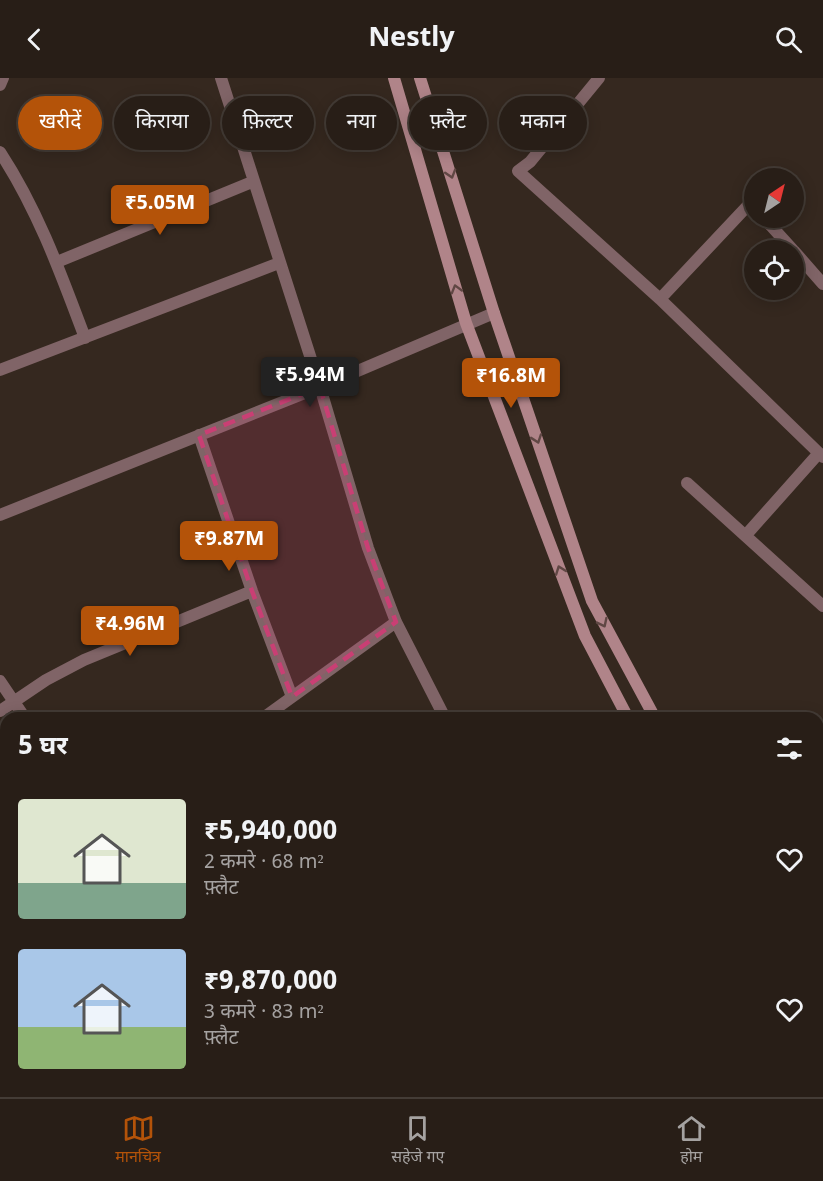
<!DOCTYPE html>
<html lang="hi">
<head>
<meta charset="utf-8">
<style>
	body { margin:0; font-family:Georgia,"Noto Sans Devanagari",serif; background:#302720; color:#f1f3f6; height:100vh; display:flex; flex-direction:column; font-size:22px; white-space:nowrap }
	* { box-sizing:border-box; margin:0 }
	p { font-size:20px; color:#a5a2a1 }
	.icon { flex:none; width:33px; height:33px; fill:none; stroke:currentColor; stroke-width:2; stroke-linecap:round; stroke-linejoin:round }
	.map { position:relative; flex:1; overflow:hidden }
	.side { position:absolute; left:0px; top:634px; width:824px; height:386px; display:flex; flex-direction:column; background:#281e17; border-radius:18px 18px 0 0; box-shadow:0 3px 15px #0003,0 0 0 2px #443c36 }
	.side>* { flex:none }
	.top-card { position:absolute; left:18px; top:18px; width:788px; height:54px; display:flex; gap:12px }
	.needle { width:39px; rotate:35deg }
	.fabs { position:absolute; left:744px; top:90px; display:grid; gap:12px }
	.fabs a { display:grid; place-items:center; width:60px; height:60px; border-radius:50%; background:#281e17; box-shadow:0 3px 15px #0003,0 0 0 2px #443c36; font-size:30px }
	.price { position:absolute; translate:-50% -51px; padding:0 14px; border-radius:6px; background:#b45309; color:#fff; font-size:20px; line-height:39px; filter:drop-shadow(0 2px 3px #0008) }
	.price::after { content:''; position:absolute; left:50%; top:36px; width:18px; height:14px; margin-left:-9px; background:inherit; clip-path:polygon(0 0,100% 0,50% 100%) }
	.price.active { background:#222; color:#fff }
	ul { padding:0; list-style:none }
	li { display:flex; align-items:center; gap:18px; height:150px; padding:0 18px }
	li span { display:grid; place-items:center; flex:none; width:168px; height:120px; border-radius:6px; color:#555 }
	li>.icon { margin-inline-start:auto }
	span .icon { width:72px; height:72px; fill:#fffc; stroke-width:1 }
	li b { font-size:26px }
	h2 { display:flex; justify-content:space-between; align-items:center; height:72px; padding:0 18px; font-size:26px }
	.tag { padding:0 21px; border-radius:27px; background:#281e17; box-shadow:0 3px 15px #0003,0 0 0 2px #443c36; font-size:21px; line-height:54px }
	.tag.active { background:#b45309; color:#fff }
	header { display:flex; justify-content:space-between; align-items:center; height:78px; padding:0 18px; background:#281e17; font-size:27px; font-weight:700 }
	.dock { display:flex; justify-content:space-around; align-items:center; height:84px; border-top:2px solid #443c36; background:#281e17; font-size:16px; color:#a5a2a1 }
	.dock a { display:grid; justify-items:center; gap:3px }
	.dock .active { color:#b45309 }
	.map>svg:first-child { display:block }
	.lines { fill:none; stroke-linecap:round; stroke-linejoin:round }
	.minor { stroke:#806467; stroke-width:12 }
	.secondary { stroke:#b08489; stroke-width:12 }
	.oneway { stroke:#604744 }
	.marked { fill:#c93f74; fill-opacity:0.2; stroke:#c93f74; stroke-width:4.5; stroke-dasharray:12 8; stroke-linejoin:round }
</style>
</head>
<body>
<header><svg class="icon" aria-label="back" viewBox="0 0 24 24"><path d="M15 5l-7 7 7 7"/></svg>Nestly<svg class="icon" aria-label="search" viewBox="0 0 24 24"><circle cx="10" cy="10" r="6"/><path d="M15 15l6 6"/></svg></header>
<div class="map">
<svg width="823" height="1019" viewBox="0 0 823 1019">
	<rect width="100%" height="100%" fill="#35281f"/>
	<g class="lines">
		<path class="minor" d="M221,0L320,309L368,470L396,544L445,640
			M599,0L530,84L518,93L660,221L823,379
			M0,7L3,0
			M0,74C38,132 61,196 85,260
			M774,100L778,96
			M764,140L793,172
			M794,173L823,206
			M57,184L252,104
			M660,221L754,121
			M0,292L279,185
			M199,357L252,513L292,619
			M687,405L823,528
			M0,437L320,309L494,235
			M746,457L819,375
			M0,603L25,640
			M0,633L46,602L84,582L252,513
			M263,640L396,544
			M818,839L823,833
			M0,990L6,996
			M21,1014L26,1019
			M352,1014L356,1019
			M478,1019L482,1014
			M647,1019L651,1014"/>
		<path class="secondary" d="M394,0L466,245L585,558L628,640
			M420,0L494,235L592,523L655,640
			M818,928L823,938
			M818,985L823,994"/>
	</g>
	<defs><path id="oneway-chevron" d="M-2-3.5L2.5 0L-2 3.5" fill="none" stroke-width="1.6" stroke-linecap="round" stroke-linejoin="round" transform="scale(1.5)"/></defs>
	<g class="oneway">
		<use href="#oneway-chevron" transform="translate(451 96) rotate(73)"/>
		<use href="#oneway-chevron" transform="translate(456 211) rotate(-106)"/>
		<use href="#oneway-chevron" transform="translate(537 361) rotate(71)"/>
		<use href="#oneway-chevron" transform="translate(560 492) rotate(-110)"/>
		<use href="#oneway-chevron" transform="translate(603 545) rotate(64)"/>
	</g>
	<path class="marked" d="M320,309L368,470L396,544L292,619L252,513L199,357Z"/>
</svg>
<div class="fabs">
<a><svg class="needle" viewBox="-14 -14 28 28"><path d="M0-13l5 13h-10z" fill="#e53935"/><path d="M0 13l5-13h-10z" fill="#a5a2a1"/></svg></a>
<a><svg class="icon" aria-label="locate" viewBox="0 0 24 24"><circle cx="12" cy="12" r="6"/><path d="M12 2v4M12 18v4M2 12h4M18 12h4"/></svg></a>
</div>
<b class="price" style="left:160px;top:158px">₹5.05M</b>
<b class="price active" style="left:310px;top:330px">₹5.94M</b>
<b class="price" style="left:511px;top:331px">₹16.8M</b>
<b class="price" style="left:229px;top:494px">₹9.87M</b>
<b class="price" style="left:130px;top:579px">₹4.96M</b>
<div class="top-card">
<a class="tag active">खरीदें</a>
<a class="tag">किराया</a>
<a class="tag">फ़िल्टर</a>
<a class="tag">नया</a>
<a class="tag">फ़्लैट</a>
<a class="tag">मकान</a>
</div>
<section class="side">
<h2>5 घर<svg class="icon" aria-label="filters" viewBox="0 0 24 24"><path d="M4 7h16M4 17h16"/><circle cx="9" cy="7" r="2"/><circle cx="15" cy="17" r="2"/></svg></h2>
<ul>
<li><span style="background:linear-gradient(#dfe7d0 70%,#7fa58c 0)"><svg class="icon" aria-label="home" viewBox="0 0 24 24"><path d="M3 11l9-7 9 7M6 9v11h12V9"/></svg></span><div><b>₹5,940,000</b><p>2 कमरे · 68 m²</p><p>फ़्लैट</p></div><svg class="icon" aria-label="heart" viewBox="0 0 24 24"><path d="M12 20l-8-8c-3-5 5-10 8-4 3-6 11-1 8 4z"/></svg></li>
<li><span style="background:linear-gradient(#a9c7e8 65%,#8fb573 0)"><svg class="icon" aria-label="home" viewBox="0 0 24 24"><path d="M3 11l9-7 9 7M6 9v11h12V9"/></svg></span><div><b>₹9,870,000</b><p>3 कमरे · 83 m²</p><p>फ़्लैट</p></div><svg class="icon" aria-label="heart" viewBox="0 0 24 24"><path d="M12 20l-8-8c-3-5 5-10 8-4 3-6 11-1 8 4z"/></svg></li>
</ul>
</section>
</div>
<nav class="dock">
<a class="active"><svg class="icon" aria-label="map" viewBox="0 0 24 24"><path d="M3 6l6-2 6 2 6-2v14l-6 2-6-2-6 2zM9 4v14M15 6v14"/></svg>मानचित्र</a>
<a><svg class="icon" aria-label="saved" viewBox="0 0 24 24"><path d="M7 4h10v16l-5-4-5 4z"/></svg>सहेजे गए</a>
<a><svg class="icon" aria-label="home" viewBox="0 0 24 24"><path d="M3 11l9-7 9 7M6 9v11h12V9"/></svg>होम</a>
</nav>
</body>
</html>
